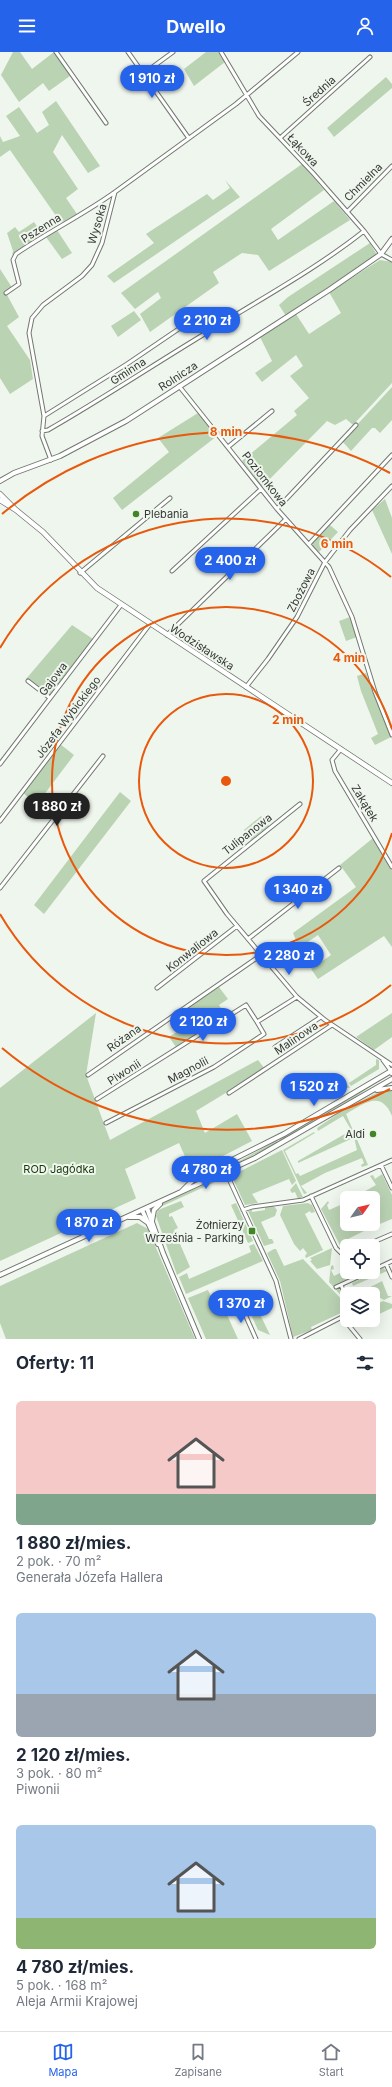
<!DOCTYPE html>
<html lang="pl">
<head>
<meta charset="utf-8">
<style>
	body { margin:0; font-family:Inter,sans-serif; background:#f2f2f3; color:#1f2937; height:100vh; display:flex; flex-direction:column; font-size:15px; white-space:nowrap }
	* { box-sizing:border-box; margin:0 }
	p { font-size:13px; color:#747a83 }
	.icon { flex:none; width:22px; height:22px; fill:none; stroke:currentColor; stroke-width:2; stroke-linecap:round; stroke-linejoin:round }
	.map { position:relative; height:1287px; overflow:hidden }
	.panel { display:flex; flex-direction:column; background:#fff; flex:1 }
	.panel>* { flex:none }
	.needle { width:26px; rotate:56deg }
	.tools { position:absolute; left:340px; top:1139px; display:grid; gap:8px }
	.tools a { display:grid; place-items:center; width:40px; height:40px; border-radius:6px; background:#fff; box-shadow:0 4px 16px #0002; font-size:20px }
	.price { position:absolute; translate:-50% -34px; padding:0 9px; border-radius:14px; background:#2563eb; color:#fff; font-size:13px; line-height:26px; filter:drop-shadow(0 1px 2px #0008) }
	.price::after { content:''; position:absolute; left:50%; top:24px; width:12px; height:9px; margin-left:-6px; background:inherit; clip-path:polygon(0 0,100% 0,50% 100%) }
	.price.current { background:#222; color:#fff }
	ul { padding:0; list-style:none }
	li { display:grid; align-content:center; gap:8px; height:212px; padding:0 16px }
	li span { display:grid; place-items:center; height:124px; border-radius:6px; color:#555 }
	li>.icon { margin-inline-start:auto }
	span .icon { width:72px; height:72px; fill:#fffc; stroke-width:1 }
	li b { font-size:17px }
	h2 { display:flex; justify-content:space-between; align-items:center; height:48px; padding:0 16px; font-size:17px }
	header { display:flex; justify-content:space-between; align-items:center; height:52px; padding:0 16px; background:#2563eb; color:#fff; font-size:18px; font-weight:700 }
	.tabs { display:flex; justify-content:space-around; align-items:center; height:56px; border-top:1px solid #e0e1e3; background:#fff; font-size:11px; color:#747a83 }
	.tabs a { display:grid; justify-items:center; gap:2px }
	.tabs .current { color:#2563eb }
	.map>svg:first-child { display:block }
	.green { fill:#bad3b3 }
	.lines { fill:none; stroke-linecap:round; stroke-linejoin:round }
	.minor-casing { stroke:#727870; stroke-width:5 }
	.tertiary-casing { stroke:#727870; stroke-width:6 }
	.secondary-casing { stroke:#727870; stroke-width:6 }
	.minor { stroke:#fff; stroke-width:3 }
	.tertiary { stroke:#fff; stroke-width:4 }
	.secondary { stroke:#fff; stroke-width:4.5 }
	.ring { fill:none; stroke:#e8590c; stroke-width:2 }
	.poi-dot { fill:#428528; stroke:#eff6ed; stroke-width:1.5 }
	.labels { text-anchor:middle; stroke-width:4; stroke-linejoin:round; paint-order:stroke }
	.street-label { font-size:11px; fill:#353834; stroke:#eff6ed }
	.poi-label { font-size:11px; fill:#353834; stroke:#eff6ed; text-anchor:end }
	.park-label { font-size:11px; fill:#153906; stroke:#eff6ed }
	.centre { fill:#e8590c; stroke:#eff6ed; stroke-width:2 }
	.ring-label { font-size:12px; text-anchor:middle; font-weight:bold; fill:#e8590c; stroke:#eff6ed; stroke-width:4; stroke-linejoin:round; paint-order:stroke }
</style>
</head>
<body>
<header><svg class="icon" aria-label="menu" viewBox="0 0 24 24"><path d="M4 6h16M4 12h16M4 18h16"/></svg>Dwello<svg class="icon" aria-label="person" viewBox="0 0 24 24"><circle cx="12" cy="8" r="4"/><path d="M4 21q1-7 8-7t8 7"/></svg></header>
<div class="map">
<svg width="392" height="1287" viewBox="0 0 392 1287">
	<rect width="100%" height="100%" fill="#eff6ed"/>
	<path class="green" d="M13,0H20L32,17L54,0L70,24L49,39L43,31L19,50L1,23Z
		M206,0H218L225,10L194,34L184,17Z
		M386,25L392,32V36L334,85L327,76Z
		M56,49L100,114L88,121L62,83L53,100L78,137L66,146L77,162L61,171L10,98L0,105V84L3,90L20,84L6,64L19,55L37,81L49,73L42,60Z
		M302,112L324,138L271,177L278,188L334,149L350,168L269,219L258,203L242,201L213,220L219,231L150,280L140,262L161,246L158,240L135,257L121,241Z
		M225,128L240,145L114,231L107,224L154,191L146,182L207,142L213,148L230,136Z
		M34,170L43,183L12,203L13,199L7,181L15,175L19,180Z
		M57,178L72,201L62,207L46,185Z
		M370,191L377,203L286,264L279,253L288,245Z
		M380,208L392,210V331L353,373L346,367L335,373L327,369L262,435L242,409L297,363L294,359L309,346L290,324L303,314L296,303L262,330L255,321L272,309L260,285L296,262L309,282L341,261L329,240Z
		M0,217L13,237L6,241L19,265L7,274L30,308L33,327L10,342L0,326Z
		M134,259L141,268L118,285L111,274Z
		M392,335V368L380,381L375,376H372L351,399L342,389Z
		M198,361L217,384L122,458L113,446L169,400L158,386Z
		M385,447L392,466V502L372,458Z
		M330,473L338,480L319,500L311,492Z
		M350,565L357,585L346,589L339,569Z
		M72,573L93,587L50,643L29,627H26Z
		M366,621L391,685L375,693L371,686L378,682L361,639L357,624Z
		M60,692L74,703L37,752L23,741Z
		M120,740L131,749L44,862L34,853Z
		M261,764L269,774L251,788L244,778Z
		M373,786L392,819V895L384,884L318,927L311,917L331,903L318,883L299,896L293,881L356,835L340,813Z
		M219,935L228,947L219,953L226,964L176,995L169,985L183,976L175,963Z
		M96,961L86,1023L110,1088L258,1008L265,1017L196,1059L205,1081L237,1062L252,1089L192,1120L179,1091L125,1117L136,1146L135,1147L0,1209V1036Z
		M392,961V985L374,998L356,985Z
		M376,1007L379,1008V1017L351,1034L349,1031L376,1013Z
		M342,1025L350,1036L334,1035L318,1045L314,1043Z
		M383,1026L341,1055L280,1090L279,1088Z
		M382,1038H392V1064C381,1038 365,1051 346,1062L368,1113L362,1115L361,1113L364,1111L362,1106L325,1121L301,1134L307,1141L304,1142L283,1098L314,1080L315,1081L285,1099L296,1122L298,1121L300,1124L357,1098L353,1081L343,1064L318,1079L317,1076L345,1057Z
		M350,1079L352,1086L351,1087L298,1111V1109Z
		M277,1088L278,1091L227,1116Z
		M282,1098L296,1129L292,1133L289,1127L252,1142L258,1151L245,1153L233,1127V1123Z
		M382,1122L392,1143V1167L370,1176L346,1188L349,1194H347V1199H343L321,1157L328,1149L329,1151L327,1153L329,1158L347,1150V1172H373V1146H353L376,1133L370,1124L373,1123L375,1127Z
		M219,1126H224L158,1156L163,1151Z
		M296,1131L303,1145L298,1147L295,1140L292,1141L290,1138Z
		M181,1149L184,1155L169,1162V1165L172,1164L178,1176L174,1178L190,1215L177,1223L156,1164L158,1158Z
		M236,1151L253,1189L248,1191L231,1153Z
		M308,1151L312,1153L315,1160L311,1161L310,1159L305,1162L323,1198L306,1206L305,1204L307,1201L303,1196L300,1199L294,1192L280,1163L283,1154Z
		M273,1153L277,1158L275,1164L261,1170L269,1187H272L274,1191L264,1194L248,1159L252,1157V1160L265,1158V1155Z
		M137,1171L148,1177L195,1287H6L0,1271V1234Z
		M254,1192L263,1209L186,1242L179,1225L187,1221L189,1227L251,1200L249,1194Z
		M332,1196L330,1213L317,1217L310,1209L312,1208L310,1206Z
		M274,1197H276L284,1214L303,1207L347,1253V1261L346,1258L343,1260L311,1275L312,1278L293,1285L280,1229L267,1201Z
		M333,1213L334,1217L331,1218L334,1224L346,1218L362,1221L334,1234L345,1241V1244L346,1241L347,1250L329,1230L331,1214Z
		M383,1216L387,1219L353,1234L352,1231Z
		M382,1229L388,1244H392L384,1248L377,1244L380,1249L373,1253V1242H357Z
		M208,1238L211,1244L217,1241L238,1287H206L188,1246Z
		M383,1249L392,1252V1256L373,1265V1257L376,1260L373,1254Z
		M256,1254L270,1283L258,1278L249,1258Z"/>
	<g class="lines">
		<g class="minor-casing">
			<path id="minor" d="M56,0L106,71
				M128,0L188,85
				M221,0L259,64L313,121L364,179L381,202L392,208
				M143,22L173,0
				M280,86L370,5
				M347,160L392,114
				M6,241L19,232L13,208L16,202C48,180 83,163 115,140
				M179,334L277,457L329,515L352,565L375,640L392,683
				M44,364L127,312L183,274
				M42,379L48,378C104,346 156,311 211,278C262,246 316,217 364,179
				M228,395L272,359
				M51,408L42,384L44,364L29,281L32,266L43,253L82,224L92,213L102,191L115,140L236,52L298,0
				M277,457L356,373
				M309,492L392,403
				M172,519L261,437
				M80,521L170,446
				M167,583L286,467
				M28,629L50,646
				M246,635L268,607L297,565L325,510L350,478L392,434
				M341,697L332,708L335,719L392,815
				M0,712L121,553
				M300,752L204,829L227,862L297,945L325,968L392,1013
				M0,769L150,572
				M0,836L103,704
				M248,887L339,816
				M157,936L237,874
				M275,995L321,965
				M383,1008L391,1019
				M88,1023L261,903
				M229,1041L332,973
				M97,1047L246,953L257,970L297,945
				M106,1071L214,1015L264,982L257,970
				M381,1113L392,1136
				M223,1114L276,1229L291,1287
				M311,1144L336,1196L341,1201L347,1202
				M243,1158L252,1155L303,1148L392,1108
				M364,1194L392,1182
				M386,1212L392,1225
				M373,1218L392,1209
				M341,1233L344,1240
				M336,1235L369,1220
				M240,1251L256,1287
				M299,1287L342,1265L360,1287"/>
		</g>
		<g class="tertiary-casing">
			<path id="tertiary" d="M0,429L14,421L60,404L126,369L329,238L381,202L392,187
				M377,1038L392,1036
				M182,1139L194,1127L284,1082L391,1019
				M147,1156L163,1201L199,1287
				M142,1158L158,1192
				M129,1165H140L147,1170
				M152,1169L154,1158L160,1152
				M0,1223L255,1106L392,1027"/>
		</g>
		<g class="secondary-casing">
			<path id="secondary" d="M0,442L16,458
				M0,448L16,458L43,480L97,536L392,731
				M392,1018V1021"/>
		</g>
		<use href="#minor" class="minor"/>
		<use href="#tertiary" class="tertiary"/>
		<use href="#secondary" class="secondary"/>
	</g>
	<g class="ring">
		<circle cx="226" cy="729" r="87"/>
		<path d="M392 781A174 174 0 1 1 392 677"/>
		<path d="M391 933A262 262 0 0 1 0 862M0 596A262 262 0 0 1 391 525"/>
		<path d="M390 1037A349 349 0 0 1 2 996M2 462A349 349 0 0 1 390 421"/>
	</g>
	<g class="poi-dot">
		<circle cx="136" cy="462" r="4"/>
		<circle cx="373" cy="1082" r="4"/>
		<rect x="248" y="1175" width="8" height="8" rx="2"/>
	</g>
	<g class="labels">
		<g class="street-label">
			<text transform="translate(319 39) rotate(-42)" y="4">Średnia</text>
			<text transform="translate(303 98) rotate(47)" y="4">Łąkowa</text>
			<text transform="translate(363 130) rotate(-45)" y="4">Chmielna</text>
			<text transform="translate(97 172) rotate(-74)" y="4">Wysoka</text>
			<text transform="translate(41 176) rotate(-32)" y="4">Pszenna</text>
			<text transform="translate(128 319) rotate(-33)" y="4">Gminna</text>
			<text transform="translate(178 324) rotate(-33)" y="4">Rolnicza</text>
			<text transform="translate(265 427) rotate(52)" y="4">Poziomkowa</text>
			<text transform="translate(301 538) rotate(-63)" y="4">Zbożowa</text>
			<text transform="translate(202 595) rotate(33)" y="4">Wodzisławska</text>
			<text transform="translate(53 627) rotate(-53)" y="4">Gajowa</text>
			<text transform="translate(68 665) rotate(-53)" y="4">Józefa Wybickiego</text>
			<text transform="translate(365 751) rotate(59)" y="4">Zakątek</text>
			<text transform="translate(247 782) rotate(-38)" y="4">Tulipanowa</text>
			<text transform="translate(192 898) rotate(-38)" y="4">Konwaliowa</text>
			<text transform="translate(124 986) rotate(-35)" y="4">Różana</text>
			<text transform="translate(296 986) rotate(-34)" y="4">Malinowa</text>
			<text transform="translate(188 1018) rotate(-28)" y="4">Magnolii</text>
			<text transform="translate(124 1020) rotate(-32)" y="4">Piwonii</text>
		</g>
		<g class="poi-label">
			<text x="144" y="466" text-anchor="start">Plebania</text>
			<text x="365" y="1086">Aldi</text>
			<text x="244" y="1177">Żołnierzy<tspan x="244" dy="13">Września - Parking</tspan></text>
		</g>
		<g class="park-label">
			<text x="59" y="1121">ROD Jagódka</text>
		</g>
	</g>
	<circle cx="226" cy="729" r="6" class="centre"/>
	<g class="ring-label">
		<text x="226" y="384">8 min</text>
		<text x="337" y="496">6 min</text>
		<text x="349" y="610">4 min</text>
		<text x="288" y="672">2 min</text>
	</g>
</svg>
<div class="tools">
<a><svg class="needle" viewBox="-14 -14 28 28"><path d="M0-13l5 13h-10z" fill="#e53935"/><path d="M0 13l5-13h-10z" fill="#747a83"/></svg></a>
<a><svg class="icon" aria-label="locate" viewBox="0 0 24 24"><circle cx="12" cy="12" r="6"/><path d="M12 2v4M12 18v4M2 12h4M18 12h4"/></svg></a>
<a><svg class="icon" aria-label="layers" viewBox="0 0 24 24"><path d="M12 4l9 5-9 5-9-5zM3 14l9 5 9-5"/></svg></a>
</div>
<b class="price" style="left:152px;top:47px">1 910 zł</b>
<b class="price" style="left:207px;top:289px">2 210 zł</b>
<b class="price" style="left:230px;top:529px">2 400 zł</b>
<b class="price current" style="left:57px;top:775px">1 880 zł</b>
<b class="price" style="left:298px;top:858px">1 340 zł</b>
<b class="price" style="left:289px;top:924px">2 280 zł</b>
<b class="price" style="left:203px;top:990px">2 120 zł</b>
<b class="price" style="left:314px;top:1055px">1 520 zł</b>
<b class="price" style="left:206px;top:1138px">4 780 zł</b>
<b class="price" style="left:89px;top:1191px">1 870 zł</b>
<b class="price" style="left:241px;top:1272px">1 370 zł</b>
</div>
<section class="panel">
<h2>Oferty: 11<svg class="icon" aria-label="filters" viewBox="0 0 24 24"><path d="M4 7h16M4 17h16"/><circle cx="9" cy="7" r="2"/><circle cx="15" cy="17" r="2"/></svg></h2>
<ul>
<li><span style="background:linear-gradient(#f6c9c9 75%,#7fa58c 0)"><svg class="icon" aria-label="home" viewBox="0 0 24 24"><path d="M3 11l9-7 9 7M6 9v11h12V9"/></svg></span><div><b>1 880 zł/mies.</b><p>2 pok. · 70 m²</p><p>Generała Józefa Hallera</p></div></li>
<li><span style="background:linear-gradient(#a9c7e8 65%,#9aa5b1 0)"><svg class="icon" aria-label="home" viewBox="0 0 24 24"><path d="M3 11l9-7 9 7M6 9v11h12V9"/></svg></span><div><b>2 120 zł/mies.</b><p>3 pok. · 80 m²</p><p>Piwonii</p></div></li>
<li><span style="background:linear-gradient(#a9c7e8 75%,#8fb573 0)"><svg class="icon" aria-label="home" viewBox="0 0 24 24"><path d="M3 11l9-7 9 7M6 9v11h12V9"/></svg></span><div><b>4 780 zł/mies.</b><p>5 pok. · 168 m²</p><p>Aleja Armii Krajowej</p></div></li>
</ul>
</section>
<nav class="tabs">
<a class="current"><svg class="icon" aria-label="map" viewBox="0 0 24 24"><path d="M3 6l6-2 6 2 6-2v14l-6 2-6-2-6 2zM9 4v14M15 6v14"/></svg>Mapa</a>
<a><svg class="icon" aria-label="saved" viewBox="0 0 24 24"><path d="M7 4h10v16l-5-4-5 4z"/></svg>Zapisane</a>
<a><svg class="icon" aria-label="home" viewBox="0 0 24 24"><path d="M3 11l9-7 9 7M6 9v11h12V9"/></svg>Start</a>
</nav>
</body>
</html>
